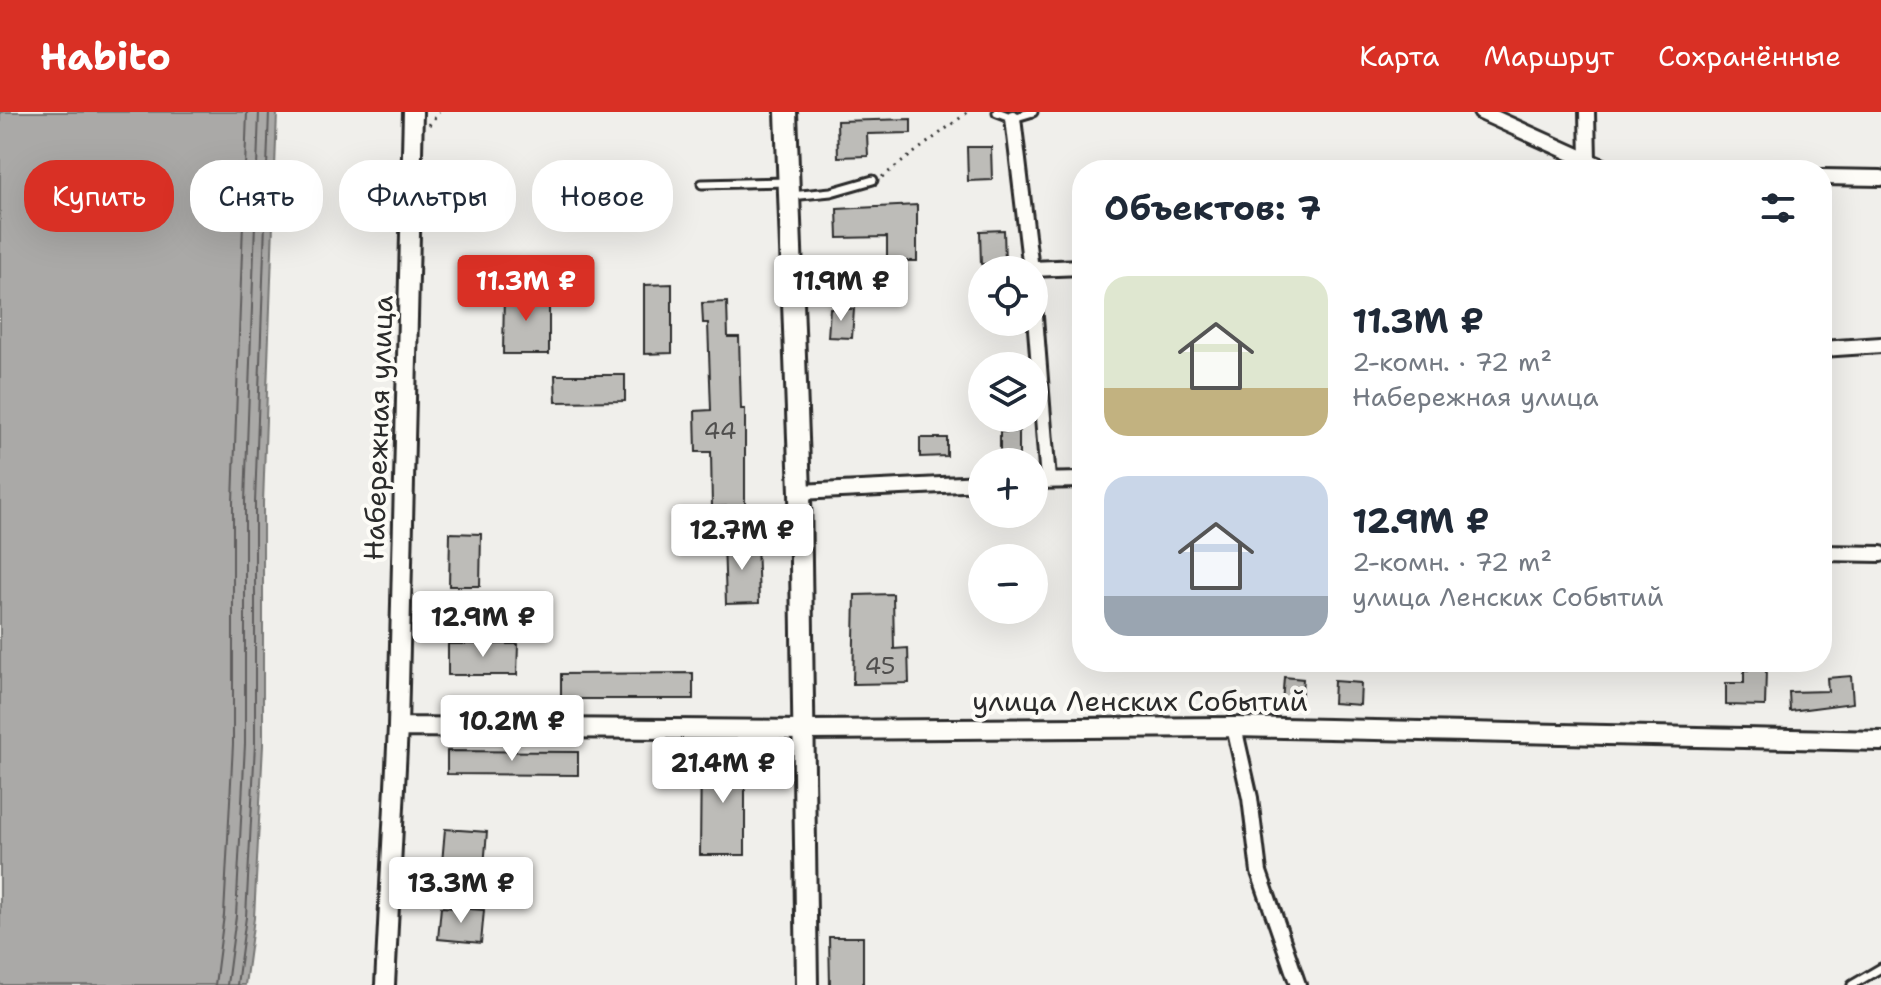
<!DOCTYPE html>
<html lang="ru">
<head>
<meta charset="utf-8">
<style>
	body { margin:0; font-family:"Shantell Sans",sans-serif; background:#f2f2f3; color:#1f2937; height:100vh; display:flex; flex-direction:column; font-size:30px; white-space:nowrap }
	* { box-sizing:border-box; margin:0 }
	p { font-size:26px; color:#747a83 }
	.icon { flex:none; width:44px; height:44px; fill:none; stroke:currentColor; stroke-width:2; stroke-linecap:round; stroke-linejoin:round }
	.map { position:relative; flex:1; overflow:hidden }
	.side { position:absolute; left:1072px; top:48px; width:760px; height:512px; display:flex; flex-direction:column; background:#fff; border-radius:32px; box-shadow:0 8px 32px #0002 }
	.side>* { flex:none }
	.top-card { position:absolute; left:24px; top:48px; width:760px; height:72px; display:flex; gap:16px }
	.controls { position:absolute; left:968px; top:144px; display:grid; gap:16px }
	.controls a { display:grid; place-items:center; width:80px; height:80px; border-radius:50%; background:#fff; box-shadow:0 8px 32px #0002; font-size:40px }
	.price { position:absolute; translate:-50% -68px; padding:0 18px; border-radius:8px; background:#fff; color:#222; font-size:26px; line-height:52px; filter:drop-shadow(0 2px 4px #0008) }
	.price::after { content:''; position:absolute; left:50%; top:48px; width:24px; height:18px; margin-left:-12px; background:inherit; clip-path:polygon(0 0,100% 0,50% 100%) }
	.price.on { background:#d93025; color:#fff }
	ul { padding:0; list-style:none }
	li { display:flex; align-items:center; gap:24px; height:200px; padding:0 32px }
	li span { display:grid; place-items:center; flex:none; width:224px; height:160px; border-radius:24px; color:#555 }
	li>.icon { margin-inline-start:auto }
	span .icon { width:96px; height:96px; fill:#fffc; stroke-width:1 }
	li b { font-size:34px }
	h2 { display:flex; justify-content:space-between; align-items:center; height:96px; padding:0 32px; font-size:34px }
	.chip { padding:0 28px; border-radius:32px; background:#fff; box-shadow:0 8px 32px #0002; font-size:28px; line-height:72px }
	.chip.on { background:#d93025; color:#fff }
	header { display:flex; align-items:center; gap:48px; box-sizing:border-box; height:112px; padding:0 40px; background:#d93025; color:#fff }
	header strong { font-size:38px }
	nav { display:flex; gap:44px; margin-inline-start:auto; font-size:28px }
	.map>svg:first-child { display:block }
	.water { fill:#aaa9a7; stroke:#777775; stroke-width:2 }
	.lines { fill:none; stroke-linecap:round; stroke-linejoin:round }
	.shore { stroke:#5e5d5d; stroke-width:2 }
	.building { fill:#bdbcb8; stroke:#2b2b2b; stroke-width:2 }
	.service-casing { stroke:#2b2b2b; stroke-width:13 }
	.minor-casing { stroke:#2b2b2b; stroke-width:20 }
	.tertiary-casing { stroke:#2b2b2b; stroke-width:24 }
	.secondary-casing { stroke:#2b2b2b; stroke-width:26 }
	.path { stroke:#2b2b2b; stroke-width:3; stroke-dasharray:2 6; stroke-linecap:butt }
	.service { stroke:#fdfcf7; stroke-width:7 }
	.minor { stroke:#fdfcf7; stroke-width:14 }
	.tertiary { stroke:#fdfcf7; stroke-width:18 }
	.secondary { stroke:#fdfcf7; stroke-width:20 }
	.labels { text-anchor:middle; stroke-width:8; stroke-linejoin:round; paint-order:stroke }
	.number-label { font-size:24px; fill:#504f4e }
	.street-label { font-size:28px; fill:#2b2b2b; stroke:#fdfcf7 }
</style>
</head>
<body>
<header>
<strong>Habito</strong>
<nav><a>Карта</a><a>Маршрут</a><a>Сохранённые</a></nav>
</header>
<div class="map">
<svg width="1881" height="873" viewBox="0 0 1881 873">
	<rect width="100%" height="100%" fill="#f0efeb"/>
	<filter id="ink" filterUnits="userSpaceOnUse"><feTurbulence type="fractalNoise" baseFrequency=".0125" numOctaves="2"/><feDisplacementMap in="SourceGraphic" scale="16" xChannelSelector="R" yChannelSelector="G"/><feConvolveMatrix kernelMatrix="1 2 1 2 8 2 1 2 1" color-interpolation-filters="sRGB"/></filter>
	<g filter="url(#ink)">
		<path class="water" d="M0,0H277L263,391V633L254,806L245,873H0Z"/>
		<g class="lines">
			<path class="shore" d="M215,873L224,803L233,632V390L247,0
				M227,873L236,804L245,632V390L259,0
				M237,873L246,805L255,632V391L269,0"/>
		</g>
		<path class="building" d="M911,7V21L867,22L868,44L838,45L837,9Z
			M967,35H991L992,68L968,69Z
			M917,93V149H887V125L838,126L837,97Z
			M1004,118L1005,151L981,152L980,119Z
			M672,172V241L644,242V173Z
			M504,179H549V242H503Z
			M727,190L728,225H739L741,297H745V394L712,395L711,340H696L695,299L711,298L708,211H703L702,191Z
			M830,196L854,197L852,226L828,225Z
			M555,263H625V289L556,290Z
			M1019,319V346H1000V320Z
			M920,326H947V344L920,345Z
			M450,421L481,422L480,474H449Z
			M757,428L759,491L726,492L724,429Z
			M893,482L894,537L908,536L909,571L853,572L855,483Z
			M448,532H518L517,563H448Z
			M1744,558H1766L1765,594L1726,593V571H1744Z
			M693,561V587H561V562Z
			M1851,564L1853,591L1790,599L1789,580L1828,579L1827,566Z
			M1284,565L1303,567L1301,592L1282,591Z
			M1334,569L1361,571L1360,593L1333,591Z
			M447,639L578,640V663L447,662Z
			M701,642H745V743H700Z
			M445,717L487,720L484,754L442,751Z
			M441,795L484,798L481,831L438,827Z
			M829,825H863V873H830Z"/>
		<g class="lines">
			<g class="service-casing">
				<path id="service" d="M997,0L1013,6L1033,0
					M702,72L788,70
					M791,84L831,80L873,68
					M1852,873L1881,856"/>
			</g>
			<g class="minor-casing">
				<path id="minor" d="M1481,0L1609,58
					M1587,0L1588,49
					M1013,6L1031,158
					M1822,65L1881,66
					M1031,157L1082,155
					M1034,192L1048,368
					M1822,237L1881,233
					M1034,369L1082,368
					M800,380L982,371
					M1822,441L1881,442
					M1234,615L1250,686L1259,760L1298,873"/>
			</g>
			<g class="tertiary-casing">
				<path id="tertiary" d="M398,615L804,618L1234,615L1881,629
					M385,873L398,615L413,0"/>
			</g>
			<g class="secondary-casing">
				<path id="secondary" d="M786,0L800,380L807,873"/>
			</g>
			<path class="path" d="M429,13L439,0
				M882,65L968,0"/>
			<use href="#service" class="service"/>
			<use href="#minor" class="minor"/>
			<use href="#tertiary" class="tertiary"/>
			<use href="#secondary" class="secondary"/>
		</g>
	</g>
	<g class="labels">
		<g class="number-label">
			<text x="720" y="327">44</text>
			<text x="880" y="562">45</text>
		</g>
		<g class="street-label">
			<text transform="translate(378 316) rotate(-88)" y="10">Набережная улица</text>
			<text x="1140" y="599">улица Ленских Событий</text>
		</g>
	</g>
</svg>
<div class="controls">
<a><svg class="icon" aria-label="locate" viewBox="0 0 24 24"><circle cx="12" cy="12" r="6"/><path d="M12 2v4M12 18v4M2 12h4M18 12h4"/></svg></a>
<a><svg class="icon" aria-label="layers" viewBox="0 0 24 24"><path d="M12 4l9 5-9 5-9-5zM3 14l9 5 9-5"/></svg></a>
<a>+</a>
<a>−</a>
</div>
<b class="price on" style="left:526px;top:211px">11.3M ₽</b>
<b class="price" style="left:841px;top:211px">11.9M ₽</b>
<b class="price" style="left:742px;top:460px">12.7M ₽</b>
<b class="price" style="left:483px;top:547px">12.9M ₽</b>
<b class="price" style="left:512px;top:651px">10.2M ₽</b>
<b class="price" style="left:723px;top:693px">21.4M ₽</b>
<b class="price" style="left:461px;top:813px">13.3M ₽</b>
<div class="top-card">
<a class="chip on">Купить</a>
<a class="chip">Снять</a>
<a class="chip">Фильтры</a>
<a class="chip">Новое</a>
</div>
<section class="side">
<h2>Объектов: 7<svg class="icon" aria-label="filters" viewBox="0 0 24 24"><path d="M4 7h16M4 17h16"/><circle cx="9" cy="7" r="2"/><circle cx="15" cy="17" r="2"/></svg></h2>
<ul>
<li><span style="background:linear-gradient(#dfe7d0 70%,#c2b280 0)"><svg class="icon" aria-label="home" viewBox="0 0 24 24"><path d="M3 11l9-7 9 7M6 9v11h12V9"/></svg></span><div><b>11.3M ₽</b><p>2-комн. · 72 m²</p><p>Набережная улица</p></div></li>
<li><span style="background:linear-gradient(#c9d6e8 75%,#9aa5b1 0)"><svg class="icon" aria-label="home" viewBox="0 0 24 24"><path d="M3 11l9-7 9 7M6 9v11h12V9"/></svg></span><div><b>12.9M ₽</b><p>2-комн. · 72 m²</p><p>улица Ленских Событий</p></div></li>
</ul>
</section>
</div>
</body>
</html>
